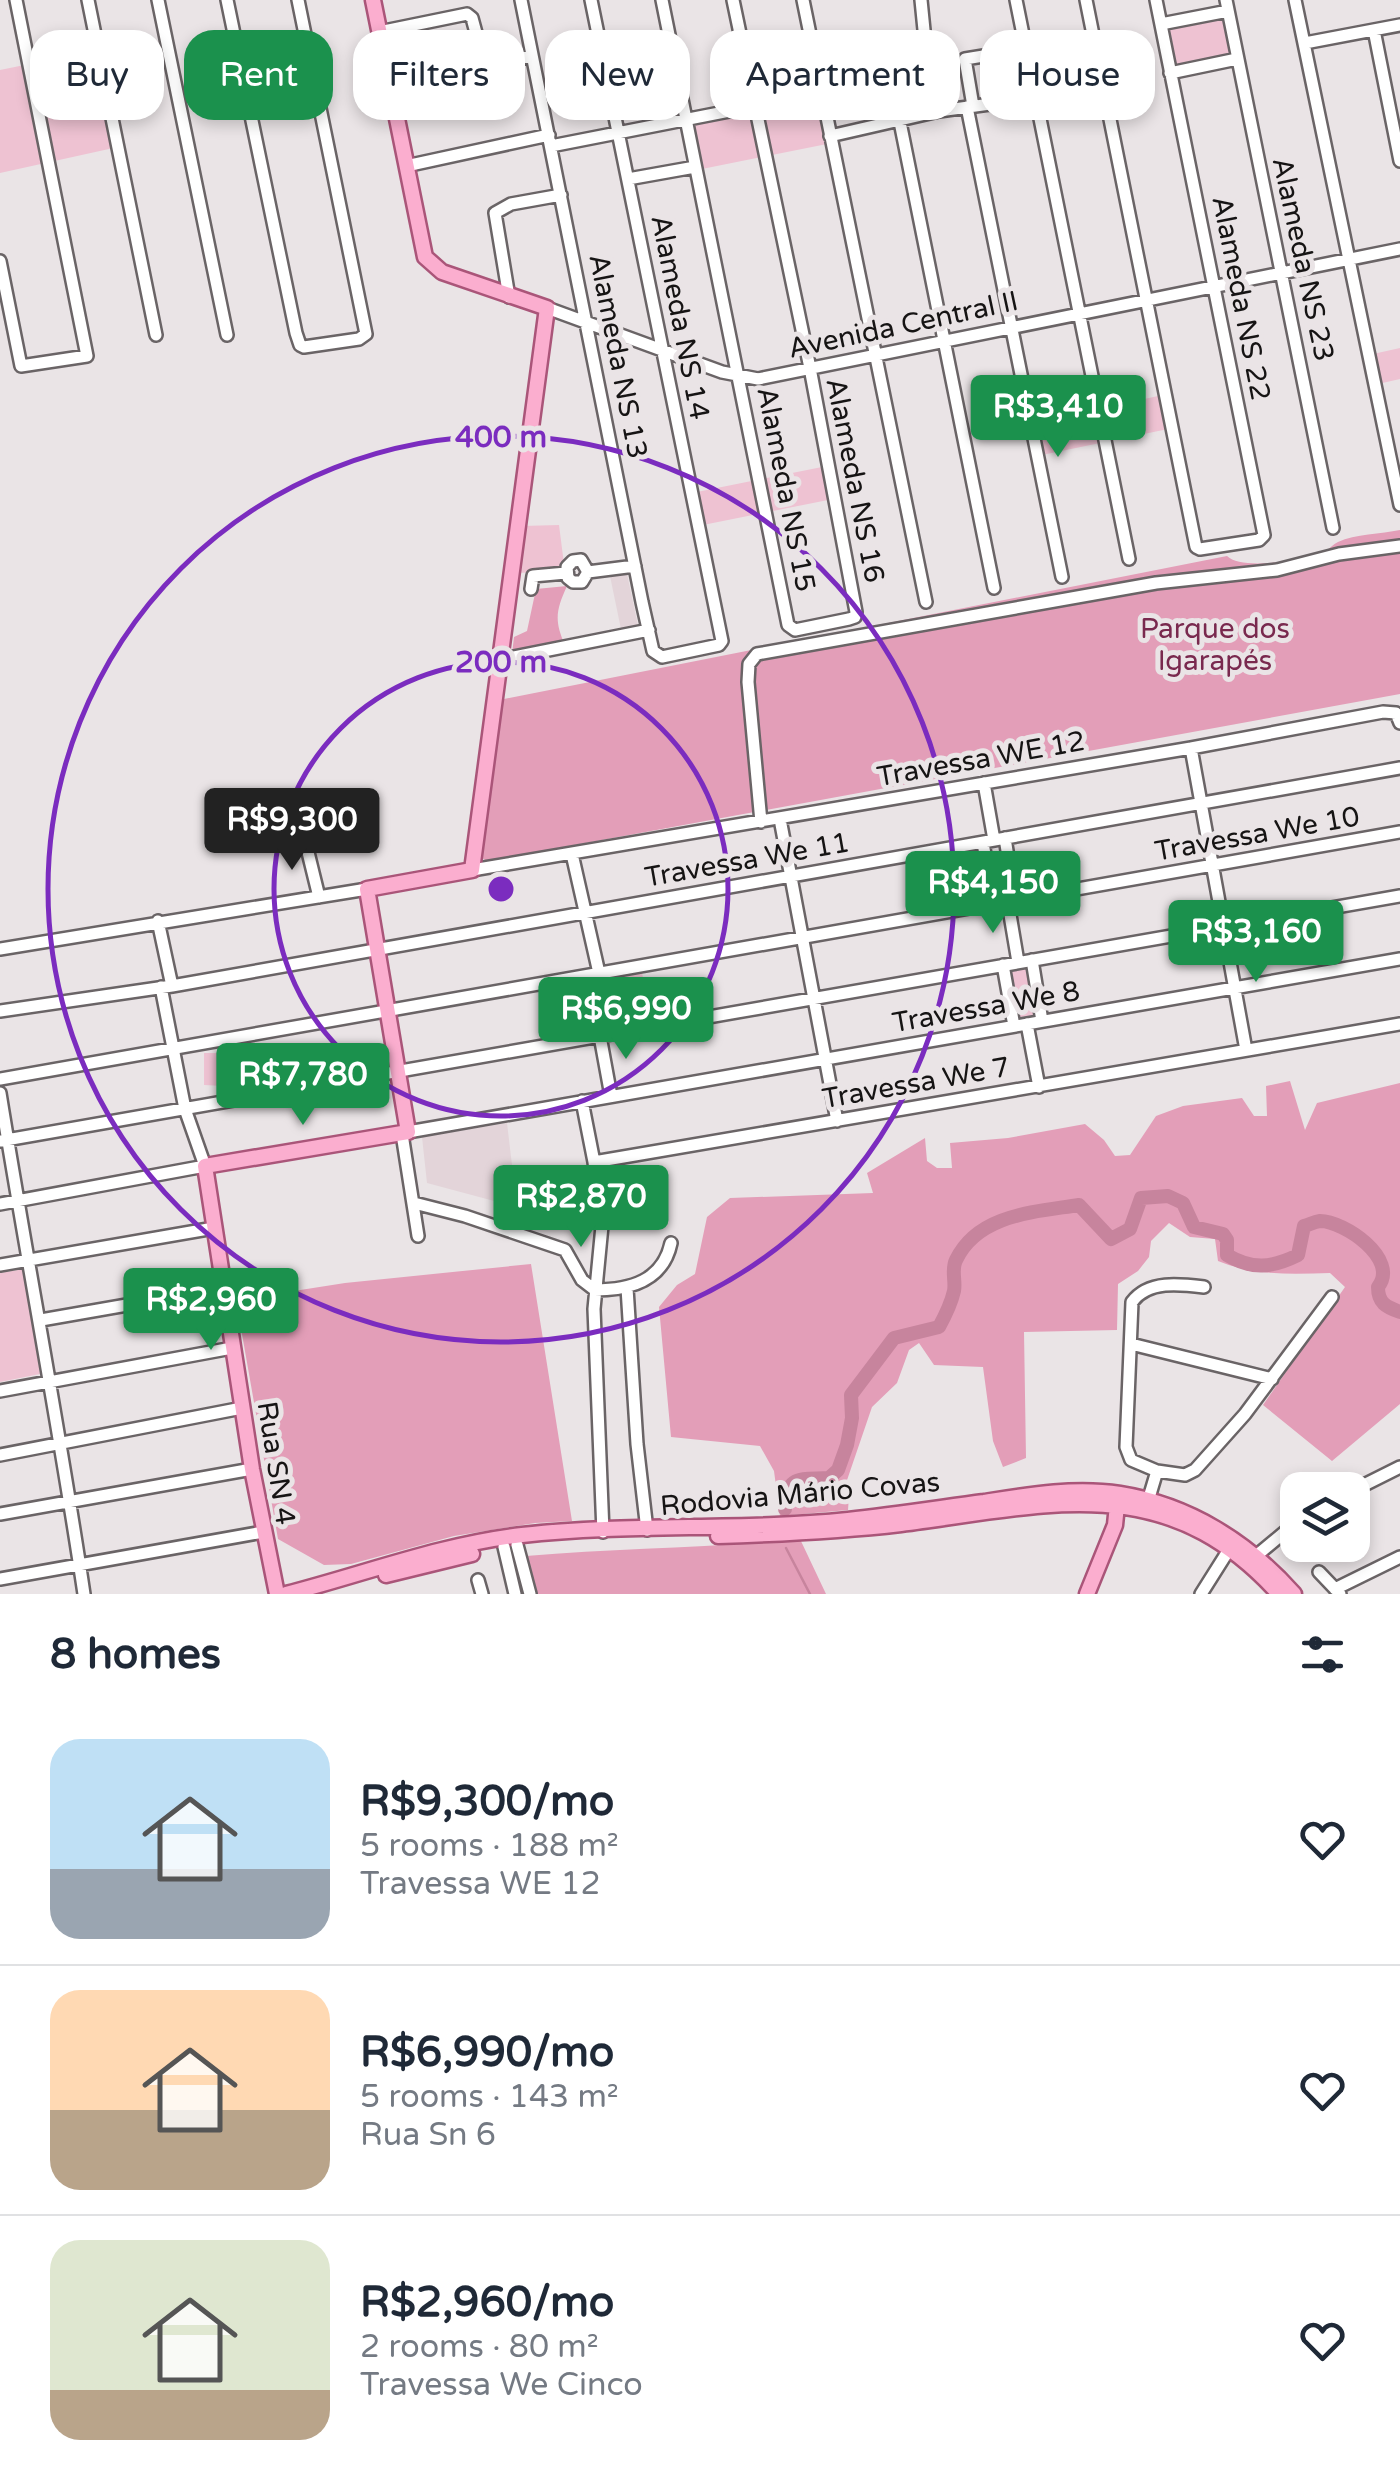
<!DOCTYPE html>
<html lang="en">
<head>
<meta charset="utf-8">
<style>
	body { margin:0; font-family:"Varela Round",sans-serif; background:#f2f2f3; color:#1f2937; height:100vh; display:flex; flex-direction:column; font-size:38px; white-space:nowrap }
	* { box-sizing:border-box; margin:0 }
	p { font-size:32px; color:#747a83 }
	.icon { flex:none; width:55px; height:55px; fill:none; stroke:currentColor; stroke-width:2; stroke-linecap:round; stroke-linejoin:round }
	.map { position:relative; height:1594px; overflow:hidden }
	.drawer { display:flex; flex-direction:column; background:#fff; flex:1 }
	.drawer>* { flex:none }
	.top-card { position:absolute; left:30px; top:30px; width:1340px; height:90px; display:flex; gap:20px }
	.fabs { position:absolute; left:1280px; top:1472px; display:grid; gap:20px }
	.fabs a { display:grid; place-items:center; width:90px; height:90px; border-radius:20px; background:#fff; box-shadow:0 5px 15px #0003; font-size:50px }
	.price { position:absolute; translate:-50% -85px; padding:0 22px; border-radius:10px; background:#1b914d; color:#fff; font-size:32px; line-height:65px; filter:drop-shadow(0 2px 5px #0008) }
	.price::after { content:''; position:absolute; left:50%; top:60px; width:30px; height:22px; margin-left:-15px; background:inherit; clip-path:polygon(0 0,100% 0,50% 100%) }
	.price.active { background:#222; color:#fff }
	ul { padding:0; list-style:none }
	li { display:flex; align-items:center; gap:30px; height:250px; padding:0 50px }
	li+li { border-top:2px solid #e0e1e3 }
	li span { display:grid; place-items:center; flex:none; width:280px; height:200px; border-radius:30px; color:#555 }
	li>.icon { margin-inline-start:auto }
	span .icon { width:120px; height:120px; fill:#fffc; stroke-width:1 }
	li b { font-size:42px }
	h2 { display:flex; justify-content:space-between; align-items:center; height:120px; padding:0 50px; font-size:42px }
	.tag { padding:0 35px; border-radius:30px; background:#fff; box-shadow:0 5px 15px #0003; font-size:35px; line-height:90px }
	.tag.active { background:#1b914d; color:#fff }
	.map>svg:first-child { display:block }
	.built { fill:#e3d4d9 }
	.green { fill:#eec2d2 }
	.forest { fill:#e39eb8 }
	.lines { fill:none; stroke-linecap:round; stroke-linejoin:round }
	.stream { stroke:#c7849d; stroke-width:2.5 }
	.river { stroke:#c7849d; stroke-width:14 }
	.minor-casing { stroke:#6a6466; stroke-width:16 }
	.major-casing { stroke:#aa5579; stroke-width:19 }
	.minor { stroke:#fff; stroke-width:11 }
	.major { stroke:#fbaecf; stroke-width:14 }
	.ring { fill:none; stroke:#7b2cbf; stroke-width:5 }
	.labels { text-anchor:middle; stroke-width:10; stroke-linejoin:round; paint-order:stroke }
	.street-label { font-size:28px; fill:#161414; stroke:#eae4e6 }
	.park-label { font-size:28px; fill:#79294e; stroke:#eae4e6 }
	.centre { fill:#7b2cbf; stroke:#eae4e6; stroke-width:5 }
	.ring-label { font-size:30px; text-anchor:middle; font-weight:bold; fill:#7b2cbf; stroke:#eae4e6; stroke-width:10; stroke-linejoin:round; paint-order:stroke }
</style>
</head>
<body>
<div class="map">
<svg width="1400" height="1594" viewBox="0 0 1400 1594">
	<rect width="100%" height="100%" fill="#eae4e6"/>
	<path class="built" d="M627,574L639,630L622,634L610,576Z
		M507,1123L517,1207L427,1183L422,1137Z"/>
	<path class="green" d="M1229,9L1239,57L1171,72L1161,23Z
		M98,50L118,147L0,173V70Z
		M823,103L832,143L697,170L686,120L754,107L756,116Z
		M1400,348V379L1378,384L1373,354Z
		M1167,394L1173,428L1037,456L1031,424Z
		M827,466L833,499L698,526L692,493Z
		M559,525L564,564L562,571L516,573L522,526Z
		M1029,964L1037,1018L1017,1021L1008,968Z
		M641,967L652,1028L556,1044L546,984Z
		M204,1053H225L224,1086L204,1085Z
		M24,1269L40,1374L0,1382V1273Z"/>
	<path class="forest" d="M1400,530V694L487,861L480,857L500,705L504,699L1227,556C1242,571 1306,560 1325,551C1330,549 1333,544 1338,542C1355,534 1381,534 1400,530Z
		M567,586C556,610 554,621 565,645L512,654L514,637L527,631L536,589Z
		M1290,1081L1305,1130L1317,1103L1400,1083V1404L1332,1461L1263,1405L1345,1287L1330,1273C1292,1274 1254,1276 1218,1261L1215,1239L1190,1237L1169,1223L1151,1241L1149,1257L1138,1271L1118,1284L1117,1330L1024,1332L1026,1458L1003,1467L993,1441L983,1367L934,1365L919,1343L909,1350L897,1383L872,1407L845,1486H855V1495L849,1496L848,1510L780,1516L774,1471L760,1446L671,1437L659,1307L677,1285L695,1274L707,1217L730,1198L873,1193L867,1173L925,1138L927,1161L937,1168H952L950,1143L1008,1138L1085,1124L1104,1140L1115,1156L1130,1155L1156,1116L1183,1106L1242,1098L1254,1116H1267L1266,1086Z
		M531,1264L572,1521L535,1523L454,1536L351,1564L324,1565L278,1539L236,1300L345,1283Z
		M800,1539L826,1594H534L526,1556C617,1548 709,1548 800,1539Z"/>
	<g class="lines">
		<path class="stream" d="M786,1548L810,1594"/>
		<path class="river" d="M785,1509C785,1473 803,1480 829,1478L838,1470L847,1445L852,1418L851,1395L894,1338L939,1327C945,1316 951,1304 954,1291C956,1281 951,1270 956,1260C978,1214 1035,1212 1079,1205L1111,1239L1130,1229L1141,1198L1168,1196L1183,1203L1194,1227L1223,1234L1227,1240V1255C1252,1270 1272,1268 1298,1255L1304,1226C1311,1224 1313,1222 1320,1221C1344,1221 1400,1259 1378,1287C1378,1303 1386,1307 1400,1312"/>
		<g class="minor-casing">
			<path id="minor" d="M88,0L156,335
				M158,0L227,335
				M227,0L296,333L300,345L304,347L359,339L366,334L298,0
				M521,0L642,602L653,651L662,657L719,645L722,641L591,0
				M662,0L788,625L795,630L849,619L855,617L856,612L810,368L733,0
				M803,0L926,602
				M921,0L927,60L939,111
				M1016,0L1129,559
				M1086,0L1196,547L1200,549L1259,540L1264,535L1156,0
				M1226,0L1333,528
				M1295,0L1400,505
				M1161,24L1228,11
				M1374,30L1400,161
				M379,32L467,14L472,18L485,66
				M1305,43L1400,25
				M1170,73L1237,59
				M389,84L532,56
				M973,106L965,59L1093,38
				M967,107L1062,577
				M756,113L824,102
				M900,122L994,588
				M830,136L939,111L1034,98
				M551,146L755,106
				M406,166L549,135
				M628,179L695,167
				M0,261L21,366L87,356L16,0
				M509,297L495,213L511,204L561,195
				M547,308L722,372L758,379L1400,249
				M588,572L582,582H573L568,578L567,567L573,561L581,560L588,572L635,566
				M531,589L533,576L566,573
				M499,660L649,630
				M1191,748L1246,1050
				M984,783L994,840
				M780,819L837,1121
				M761,822L748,682L749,664L757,654L1156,583L1277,570L1339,554L1400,546
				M1005,838L1015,902
				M305,840L319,897
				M983,843L994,906
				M572,854L599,973L603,1035
				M472,870L1191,748L1383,712L1396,713L1400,723
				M1008,903L1018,962
				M158,921L172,986
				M0,949L367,889
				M1032,960L1042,1021
				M1003,965L1014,1026
				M0,1011L172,986L1400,768
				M1027,1024L1039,1087
				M600,1036L611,1096
				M0,1079L1400,832
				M0,1093C27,1261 59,1426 84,1594
				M582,1101L594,1162L602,1226L594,1309L603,1532
				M408,1132L1400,959
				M402,1134L418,1236
				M0,1141L1400,896
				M594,1162L1400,1024
				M414,1203L465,1216L565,1250L582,1280L595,1290
				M0,1204L205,1166L185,1109L161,987
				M0,1265L214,1228
				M627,1288L637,1444L647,1530
				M595,1290C630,1290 663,1281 671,1243
				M41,1320L224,1288
				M1131,1344L1272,1379
				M0,1391L232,1348
				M0,1455L242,1408
				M1157,1471L1185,1475L1195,1470L1245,1414L1332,1297
				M1352,1491L1400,1467
				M1148,1501L1157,1471L1131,1460L1126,1447L1132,1302C1148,1280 1180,1284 1204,1287
				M0,1514L252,1469
				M517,1545L530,1594
				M504,1547L515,1594
				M1256,1556L1298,1521
				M1319,1572L1340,1594
				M0,1579L263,1532
				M478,1580L482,1594
				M1335,1589L1400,1557
				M1201,1594L1230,1548"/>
		</g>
		<g class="major-casing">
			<path id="major" d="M718,1536C779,1534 840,1531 901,1524C1049,1505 1165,1468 1279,1594
				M386,1575L472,1554
				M277,1594L252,1469L205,1166L408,1132L367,889L472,870L547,308L442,272L425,257L373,0
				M286,1594C364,1574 442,1544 522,1535C629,1523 741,1531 848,1520C894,1515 939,1508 984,1502C1028,1495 1075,1487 1120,1494C1189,1505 1248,1542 1294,1594
				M1087,1594L1115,1525L1118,1495"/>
		</g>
		<use href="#minor" class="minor"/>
		<use href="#major" class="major"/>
	</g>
	<g class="ring">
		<circle cx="501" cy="889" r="227"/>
		<circle cx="501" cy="889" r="453"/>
	</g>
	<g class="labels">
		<g class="street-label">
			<text transform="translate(1304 259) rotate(78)" y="10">Alameda NS 23</text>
			<text transform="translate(1242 298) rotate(79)" y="10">Alameda NS 22</text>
			<text transform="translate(681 317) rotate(79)" y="10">Alameda NS 14</text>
			<text transform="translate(903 324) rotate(-12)" y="10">Avenida Central II</text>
			<text transform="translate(619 356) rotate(79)" y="10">Alameda NS 13</text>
			<text transform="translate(856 480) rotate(79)" y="10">Alameda NS 16</text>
			<text transform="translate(787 489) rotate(79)" y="10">Alameda NS 15</text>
			<text transform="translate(981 758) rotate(-10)" y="10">Travessa WE 12</text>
			<text transform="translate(1257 833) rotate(-10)" y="10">Travessa We 10</text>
			<text transform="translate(747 859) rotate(-10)" y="10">Travessa We 11</text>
			<text transform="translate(986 1006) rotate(-10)" y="10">Travessa We 8</text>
			<text transform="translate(916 1082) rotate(-10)" y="10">Travessa We 7</text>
			<text transform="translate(277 1463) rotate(81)" y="10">Rua SN 4</text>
			<text transform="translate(800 1493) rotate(-5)" y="10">Rodovia Mário Covas</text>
		</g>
		<g class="park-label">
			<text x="1215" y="638">Parque dos<tspan x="1215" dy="32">Igarapés</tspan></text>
		</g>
	</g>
	<circle cx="501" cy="889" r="15" class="centre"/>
	<g class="ring-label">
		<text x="501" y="447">400 m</text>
		<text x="501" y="672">200 m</text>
	</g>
</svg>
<div class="fabs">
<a><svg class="icon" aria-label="layers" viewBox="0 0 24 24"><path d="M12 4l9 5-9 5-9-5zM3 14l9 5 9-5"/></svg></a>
</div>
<b class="price" style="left:1058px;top:460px">R$3,410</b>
<b class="price active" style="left:292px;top:873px">R$9,300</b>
<b class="price" style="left:993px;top:936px">R$4,150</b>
<b class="price" style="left:1256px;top:985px">R$3,160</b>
<b class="price" style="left:626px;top:1062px">R$6,990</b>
<b class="price" style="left:303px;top:1128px">R$7,780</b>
<b class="price" style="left:581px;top:1250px">R$2,870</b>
<b class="price" style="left:211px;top:1353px">R$2,960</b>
<div class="top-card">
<a class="tag">Buy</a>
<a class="tag active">Rent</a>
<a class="tag">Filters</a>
<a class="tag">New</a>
<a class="tag">Apartment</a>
<a class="tag">House</a>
</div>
</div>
<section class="drawer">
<h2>8 homes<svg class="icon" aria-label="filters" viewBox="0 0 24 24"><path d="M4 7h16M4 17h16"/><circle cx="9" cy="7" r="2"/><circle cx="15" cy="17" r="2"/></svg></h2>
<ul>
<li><span style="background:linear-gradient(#bfe0f5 65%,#9aa5b1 0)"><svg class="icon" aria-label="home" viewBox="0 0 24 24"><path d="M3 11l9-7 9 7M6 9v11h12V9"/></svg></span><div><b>R$9,300/mo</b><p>5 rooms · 188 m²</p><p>Travessa WE 12</p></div><svg class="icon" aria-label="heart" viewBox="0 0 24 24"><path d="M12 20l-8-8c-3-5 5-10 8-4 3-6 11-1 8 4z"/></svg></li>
<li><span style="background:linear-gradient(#ffd9b3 60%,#b9a48a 0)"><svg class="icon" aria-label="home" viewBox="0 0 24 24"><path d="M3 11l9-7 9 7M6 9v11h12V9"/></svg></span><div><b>R$6,990/mo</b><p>5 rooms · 143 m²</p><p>Rua Sn 6</p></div><svg class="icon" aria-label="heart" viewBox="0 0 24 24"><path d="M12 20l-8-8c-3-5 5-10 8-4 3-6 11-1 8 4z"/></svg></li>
<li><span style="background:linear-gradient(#dfe7d0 75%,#b9a48a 0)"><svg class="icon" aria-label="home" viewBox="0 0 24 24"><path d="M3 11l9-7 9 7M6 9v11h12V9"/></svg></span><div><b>R$2,960/mo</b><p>2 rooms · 80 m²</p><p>Travessa We Cinco</p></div><svg class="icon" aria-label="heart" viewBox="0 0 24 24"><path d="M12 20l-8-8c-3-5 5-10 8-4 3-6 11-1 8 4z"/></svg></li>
</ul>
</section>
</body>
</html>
